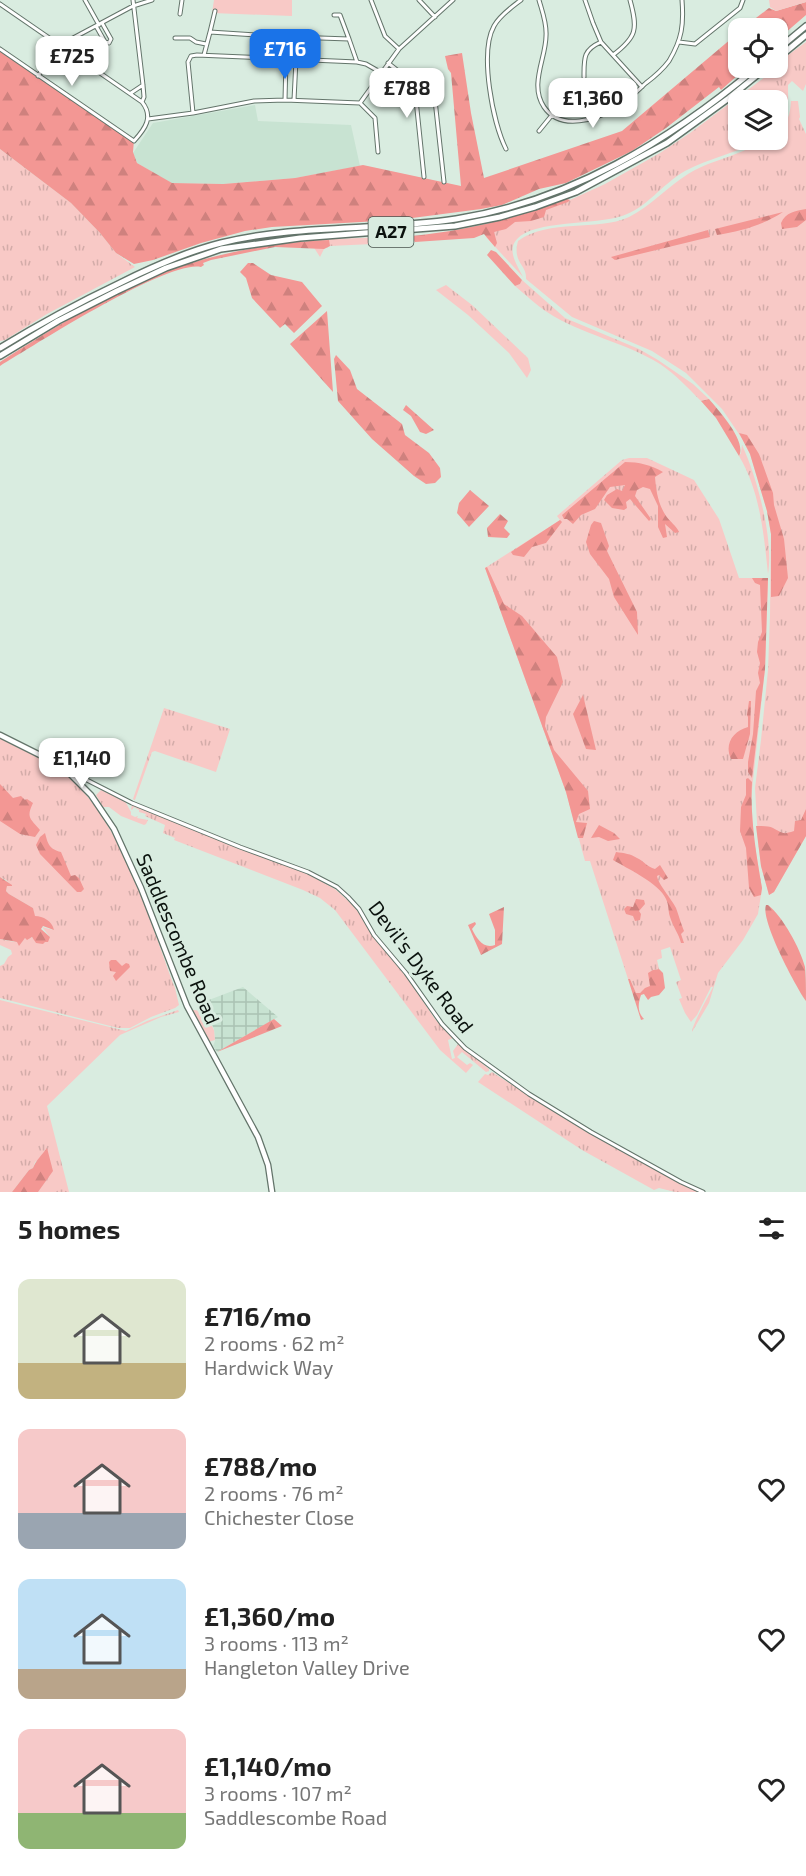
<!DOCTYPE html>
<html lang="en">
<head>
<meta charset="utf-8">
<style>
	body { margin:0; font-family:"Exo 2",sans-serif; background:#f6f6f6; color:#222; height:100vh; display:flex; flex-direction:column; font-size:22px; white-space:nowrap }
	* { box-sizing:border-box; margin:0 }
	p { font-size:20px; color:#767676 }
	.icon { flex:none; width:33px; height:33px; fill:none; stroke:currentColor; stroke-width:2; stroke-linecap:round; stroke-linejoin:round }
	.map { position:relative; height:1192px; overflow:hidden }
	.drawer { display:flex; flex-direction:column; background:#fff; flex:1 }
	.drawer>* { flex:none }
	.tools { position:absolute; left:728px; top:18px; display:grid; gap:12px }
	.tools a { display:grid; place-items:center; width:60px; height:60px; border-radius:12px; background:#fff; box-shadow:0 2px 4px #0004; font-size:30px }
	.price { position:absolute; translate:-50% -51px; padding:0 14px; border-radius:12px; background:#fff; color:#222; font-size:20px; line-height:39px; filter:drop-shadow(0 2px 3px #0008) }
	.price::after { content:''; position:absolute; left:50%; top:36px; width:18px; height:14px; margin-left:-9px; background:inherit; clip-path:polygon(0 0,100% 0,50% 100%) }
	.price.active { background:#1a73e8; color:#fff }
	ul { padding:0; list-style:none }
	li { display:flex; align-items:center; gap:18px; height:150px; padding:0 18px }
	li span { display:grid; place-items:center; flex:none; width:168px; height:120px; border-radius:12px; color:#555 }
	li>.icon { margin-inline-start:auto }
	span .icon { width:72px; height:72px; fill:#fffc; stroke-width:1 }
	li b { font-size:26px }
	h2 { display:flex; justify-content:space-between; align-items:center; height:72px; padding:0 18px; font-size:26px }
	.map>svg:first-child { display:block }
	.built { fill:#c8e3d2 }
	.industrial { fill:url(#industrial-grid) }
	.grass { fill:url(#grass-tufts) }
	.forest { fill:url(#forest-firs) }
	.green { fill:#f8c9c6 }
	.lines { fill:none; stroke-linecap:round; stroke-linejoin:round }
	.street-casing { stroke:#63746a; stroke-width:5 }
	.secondary-casing { stroke:#63746a; stroke-width:7 }
	.highway-casing { stroke:#63746a; stroke-width:8 }
	.street { stroke:#fff; stroke-width:3 }
	.secondary { stroke:#fff; stroke-width:4.5 }
	.highway { stroke:#fff; stroke-width:5 }
	.labels { text-anchor:middle; stroke-width:6; stroke-linejoin:round; paint-order:stroke }
	.shield { fill:#d9ece0; stroke:#49534d; stroke-width:1.5 }
	.shield-label { font-size:18px; font-weight:bold; fill:#0b120e }
	.street-label { font-size:20px; fill:#0b120e; stroke:#d9ece0 }
</style>
</head>
<body>
<div class="map">
<svg width="806" height="1192" viewBox="0 0 806 1192">
	<defs>
		<pattern id="industrial-grid" width="8" height="8" patternUnits="userSpaceOnUse" patternTransform="scale(1.5)"><rect width="8" height="8" fill="#c8e3d2"/><path d="M0 4h8M4 0v8" fill="none" stroke="#aac2b3"/></pattern>
		<pattern id="grass-tufts" width="24" height="20" patternUnits="userSpaceOnUse" patternTransform="scale(1.5)"><rect width="24" height="20" fill="#f8c9c6"/><path d="M3 7l-1-3M5 7V3M7 7l1-3M15 17l-1-3M17 17v-4M19 17l1-3" fill="none" stroke="#d3aca9"/></pattern>
		<pattern id="forest-firs" width="22" height="20" patternUnits="userSpaceOnUse" patternTransform="scale(1.5)"><rect width="22" height="20" fill="#f39794"/><path d="M5 1l3.5 6h-7zM16 11l3.5 6h-7z" fill="#cf817e"/></pattern>
	</defs>
	<rect width="100%" height="100%" fill="#d9ece0"/>
	<path class="built" d="M255,105L258,121L351,125L360,166L295,178L223,184L171,183L137,163L133,153L153,123Z"/>
	<path class="industrial" d="M243,987L278,1017L217,1052L213,1046L215,1041L214,1029L201,1003Z"/>
	<path class="grass" d="M806,42V84L803,91L792,81L788,85C788,101 790,117 777,128V100H738V140H761C737,153 709,158 685,171C662,184 647,208 622,216C596,225 534,220 517,239C506,251 518,266 523,277L486,237L482,225L543,208L567,199L570,200L605,184L660,153L690,133L777,68L785,60L784,58Z
		M791,101H798L800,117L799,119L806,134V836L774,892L769,895L761,866L758,840L755,788L761,740L768,670L770,615L771,534L767,511L750,454L743,440L722,409L686,373L652,351L572,317L526,279C527,264 512,263 518,241C550,218 596,232 629,217C651,206 667,187 688,174C705,163 725,159 743,151C756,146 763,140 777,140V131C788,123 790,115 791,101Z
		M0,149L71,203L100,233L116,253L135,267L47,314L5,340L0,341Z
		M411,236L415,242L330,246L324,249L320,257L309,240Z
		M522,280L565,318L639,349L658,360L693,384L709,399L701,401C688,388 676,375 660,364C625,342 582,335 547,312C536,305 526,295 515,286L520,284Z
		M446,285L472,305L528,358L531,370L527,378L509,353L468,315L436,290Z
		M742,445C757,477 774,540 768,574C764,535 760,491 739,456L741,453Z
		M629,458H647L694,480L719,519L739,578H768L765,669L751,799L754,840L762,888L758,914L743,940L718,973L709,1003L692,1032C692,1025 708,997 713,987H711L697,1015L691,1022L685,1013L679,999L682,998L676,982L681,980L670,947L661,950L662,958L657,960L659,969L653,970L651,986L640,993H636L630,979H628L590,861H585L566,792L485,568L560,520L557,516L622,460Z
		M164,708L230,729L216,772L155,751L152,752L135,800L133,799Z
		M0,738C20,749 43,758 61,771C120,814 150,922 175,988L179,1005L175,1008L151,1017L130,1028H118L0,998V966L4,964L8,957L12,954L11,950L0,945V939L14,942C29,937 29,935 44,942L50,937L42,927L53,930L34,916L33,908L9,894L6,891L7,886H12L6,880L0,877Z
		M101,790L125,801L131,812V815L135,817L138,816L137,818L148,820L146,824L144,825L121,816L109,807H103L96,795Z
		M132,805H134L229,844L308,874L335,889L355,907L375,938L407,977L435,1019L453,1038L448,1040L452,1059L455,1058L453,1051L458,1044L489,1069V1071L486,1072L462,1052L457,1057L467,1065L470,1063L473,1065L466,1073L440,1050L335,910L320,898L303,890L174,840L175,838L163,833L165,825L145,816L146,814L139,812V810L134,807L132,810L131,809Z
		M0,1000L126,1031L147,1021L178,1010L179,1012L161,1017L120,1035L47,1106L69,1192H38L41,1158L35,1162L33,1168L29,1170L12,1192H0Z
		M193,1010L204,1011L214,1030L215,1040L208,1042L192,1011Z
		M492,1072L585,1131L698,1192H675L659,1188L654,1190L582,1150L478,1082L485,1074L488,1075Z"/>
	<path class="forest" d="M806,2V15L777,40V28H743L769,8L776,11Z
		M738,33V68H746L721,90L719,87L666,128L632,151L566,183L539,189L502,205L481,209L397,220L272,227L245,231L201,243L153,260L134,264L116,253L100,233L71,203L0,149V50L134,140L133,152L137,163L172,183L223,184L295,178L363,165L461,186L451,73L448,69L445,56L462,53L471,113L484,178L622,131Z
		M567,199L570,200L568,202L546,210L544,217L531,221L515,222L506,229L494,232L497,243L495,247L484,234L474,238L415,242L411,236C465,231 517,218 567,199Z
		M806,209V220L797,227L782,229L781,223C786,212 795,211 806,209Z
		M783,212C763,225 741,231 717,235L715,229Z
		M708,230L710,237L615,260L611,257Z
		M329,240L330,246L324,249L275,247L211,260L203,263L204,265L201,267C167,260 35,345 0,366V362C58,325 119,287 185,265C232,250 280,242 329,240Z
		M491,250L496,252L522,280L520,284L515,286L487,255Z
		M248,263H253L271,275L302,282L322,306L294,333L285,324L280,328L252,298L246,278L240,272Z
		M327,311L333,392L290,344Z
		M336,355L350,370L357,389L402,424L405,435L429,453L440,468L441,477L435,483L426,484L414,476L372,439L338,401L334,359Z
		M709,399C719,411 747,441 739,456L716,418L701,401Z
		M406,405L434,430L426,434L420,432L411,416L403,410Z
		M739,433L747,435L759,454L773,493L774,505L784,539L788,578L779,596L771,597V534L767,511L750,454Z
		M625,462C639,462 651,465 663,472L655,477C656,490 658,504 666,516C670,522 676,525 679,532L675,533L665,524L667,537L663,538L658,527V506L650,489L643,487L637,490L635,496L651,519L649,521L630,499L626,502L627,508L624,510L612,508L604,500L607,495L617,489L622,491L625,485L610,487L595,509L581,515L573,524L567,519H564L562,515Z
		M470,490L489,506L469,527L457,513L459,503Z
		M500,514L508,521L504,528L510,534L507,538L488,537L487,528Z
		M560,520L562,522L546,543L532,547L524,557L513,555L511,552Z
		M594,521L601,523L609,546L607,551L637,612L638,635L614,597L609,579L590,554L586,542L591,525Z
		M487,567L504,604L522,616L557,657L563,682L546,717L545,726L554,750L588,791L590,809L579,814L576,822L587,823L583,838H578L566,792L485,568Z
		M752,578H768L765,669L752,778L748,772V762L753,734L756,691L760,683L758,673L760,663L757,652L758,642L762,632L760,585L755,583Z
		M583,695L596,750L586,749L573,714Z
		M749,701H751L750,734L743,759H731C724,744 733,731 748,727V717L747,715Z
		M748,778L752,782C750,818 756,853 762,888L761,895L754,897L749,888L746,848L740,831L741,807L746,795V779Z
		M0,784L13,798L21,796L25,800L27,799L33,803C26,818 30,818 40,830L35,837L20,834L0,821Z
		M806,809V836L774,892L769,895L761,866L756,826C761,826 769,826 773,828C783,833 782,835 794,831L795,821L801,820Z
		M599,825L614,833L620,839L608,841L599,837L591,838Z
		M45,833C48,844 49,849 61,852L71,876L75,875L79,878L84,889L81,892H77L40,854L36,845L40,837Z
		M616,852C624,853 631,854 637,858C644,861 647,867 655,869L660,865L668,878L664,880L659,875L657,876C658,884 671,898 676,908C679,916 681,924 684,931L681,934L684,943H681C679,934 673,927 670,917C668,911 669,905 666,899C659,883 628,869 613,860Z
		M0,877L12,885V886H7L6,891L9,894L33,908L35,916C43,916 52,921 54,930L43,926L41,929L50,937L48,942H45L43,944L36,943L32,937L27,940L25,938L19,946L17,942L0,939Z
		M636,899L644,900L645,904L639,911L641,914L640,920L635,921L633,916L626,914L624,909L627,906L633,907Z
		M766,905H768C783,917 800,948 805,967C806,977 806,991 806,1001C796,987 760,920 766,905Z
		M504,907L502,944L481,955L468,925L475,922L476,924L472,929C477,939 483,949 495,945V930L489,914Z
		M111,960H116L122,966L126,963L129,964L130,967L116,981L113,976L116,972L110,971L109,962Z
		M659,969L663,973L665,988L659,995L651,997L648,1000L644,994L641,995C638,1004 637,1012 644,1019L641,1020L628,979H630L636,993H640L645,988L650,986L648,973L653,970Z
		M274,1019L282,1026L217,1052Z
		M47,1148L53,1171L38,1192H12L29,1170L33,1168C36,1160 42,1155 47,1148Z"/>
	<path class="green" d="M214,0H292V16L212,13Z
		M769,0H806V2L776,11L770,7Z"/>
	<g class="lines">
		<g class="street-casing">
			<path id="street" d="M85,0L99,25
				M133,0L143,85L144,97L142,102
				M371,0L385,36L399,49
				M419,0L435,17
				M539,0C542,11 547,23 546,36C546,58 529,85 544,107C561,132 597,119 618,107C628,101 637,91 646,83C654,77 663,69 669,61C682,39 684,25 682,0
				M585,0L593,23L601,42L642,87
				M0,4L142,102C154,117 145,129 134,141L0,49
				M180,14L182,0
				M334,15H340L349,39
				M96,26L105,42L109,43L111,39L102,23
				M210,32L215,11
				M175,38H190L196,42L206,44
				M679,42L695,44L740,8L743,0
				M204,55L210,32L289,37
				M613,55C637,37 638,29 630,0
				M293,60L292,37L349,39L357,62
				M388,63L411,81L415,90L424,177
				M38,76L60,45L133,6L152,0
				M584,77C584,58 583,50 601,42
				M415,90L434,91L444,182
				M434,91L436,81
				M131,93L143,85
				M285,100L286,60
				M294,100L296,60
				M360,103L375,118L378,152
				M193,113L188,62L191,56L197,55L357,62L366,64L380,72
				M148,119L193,113L254,101L285,100L360,103L399,49L453,0
				M539,131L552,115
				M506,149C493,123 479,53 494,26C500,15 512,7 521,0
				M70,773L81,777L132,803L240,847L308,872L337,887L348,897L359,909L374,935L406,973L442,1024L465,1048L529,1094L591,1132L681,1182L703,1192"/>
		</g>
		<g class="secondary-casing">
			<path id="secondary" d="M0,735L50,760L69,773L91,795L114,829L141,888L187,1006L258,1137L268,1165L272,1192"/>
		</g>
		<g class="highway-casing">
			<path id="highway" d="M777,50L806,26
				M777,59L806,35
				M0,348C39,324 78,303 120,283C152,267 185,252 221,243C297,224 378,231 456,219C570,201 669,141 756,68
				M0,356L58,321L117,291L166,268L221,249L300,238L455,226L500,217L535,207L576,192L667,143L729,98L766,68"/>
		</g>
		<use href="#street" class="street"/>
		<use href="#secondary" class="secondary"/>
		<use href="#highway" class="highway"/>
	</g>
	<g class="labels">
		<rect class="shield" x="368.5" y="217" width="45" height="30" rx="4.5"/>
		<g class="shield-label">
			<text x="391" y="238">A27</text>
		</g>
		<g class="street-label">
			<text transform="translate(178 939) rotate(67)" y="7">Saddlescombe Road</text>
			<text transform="translate(421 967) rotate(53)" y="7">Devil's Dyke Road</text>
		</g>
	</g>
</svg>
<div class="tools">
<a><svg class="icon" aria-label="locate" viewBox="0 0 24 24"><circle cx="12" cy="12" r="6"/><path d="M12 2v4M12 18v4M2 12h4M18 12h4"/></svg></a>
<a><svg class="icon" aria-label="layers" viewBox="0 0 24 24"><path d="M12 4l9 5-9 5-9-5zM3 14l9 5 9-5"/></svg></a>
</div>
<b class="price active" style="left:285px;top:80px">£716</b>
<b class="price" style="left:72px;top:87px">£725</b>
<b class="price" style="left:407px;top:119px">£788</b>
<b class="price" style="left:593px;top:129px">£1,360</b>
<b class="price" style="left:82px;top:789px">£1,140</b>
</div>
<section class="drawer">
<h2>5 homes<svg class="icon" aria-label="filters" viewBox="0 0 24 24"><path d="M4 7h16M4 17h16"/><circle cx="9" cy="7" r="2"/><circle cx="15" cy="17" r="2"/></svg></h2>
<ul>
<li><span style="background:linear-gradient(#dfe7d0 70%,#c2b280 0)"><svg class="icon" aria-label="home" viewBox="0 0 24 24"><path d="M3 11l9-7 9 7M6 9v11h12V9"/></svg></span><div><b>£716/mo</b><p>2 rooms · 62 m²</p><p>Hardwick Way</p></div><svg class="icon" aria-label="heart" viewBox="0 0 24 24"><path d="M12 20l-8-8c-3-5 5-10 8-4 3-6 11-1 8 4z"/></svg></li>
<li><span style="background:linear-gradient(#f6c9c9 70%,#9aa5b1 0)"><svg class="icon" aria-label="home" viewBox="0 0 24 24"><path d="M3 11l9-7 9 7M6 9v11h12V9"/></svg></span><div><b>£788/mo</b><p>2 rooms · 76 m²</p><p>Chichester Close</p></div><svg class="icon" aria-label="heart" viewBox="0 0 24 24"><path d="M12 20l-8-8c-3-5 5-10 8-4 3-6 11-1 8 4z"/></svg></li>
<li><span style="background:linear-gradient(#bfe0f5 75%,#b9a48a 0)"><svg class="icon" aria-label="home" viewBox="0 0 24 24"><path d="M3 11l9-7 9 7M6 9v11h12V9"/></svg></span><div><b>£1,360/mo</b><p>3 rooms · 113 m²</p><p>Hangleton Valley Drive</p></div><svg class="icon" aria-label="heart" viewBox="0 0 24 24"><path d="M12 20l-8-8c-3-5 5-10 8-4 3-6 11-1 8 4z"/></svg></li>
<li><span style="background:linear-gradient(#f6c9c9 70%,#8fb573 0)"><svg class="icon" aria-label="home" viewBox="0 0 24 24"><path d="M3 11l9-7 9 7M6 9v11h12V9"/></svg></span><div><b>£1,140/mo</b><p>3 rooms · 107 m²</p><p>Saddlescombe Road</p></div><svg class="icon" aria-label="heart" viewBox="0 0 24 24"><path d="M12 20l-8-8c-3-5 5-10 8-4 3-6 11-1 8 4z"/></svg></li>
</ul>
</section>
</body>
</html>
